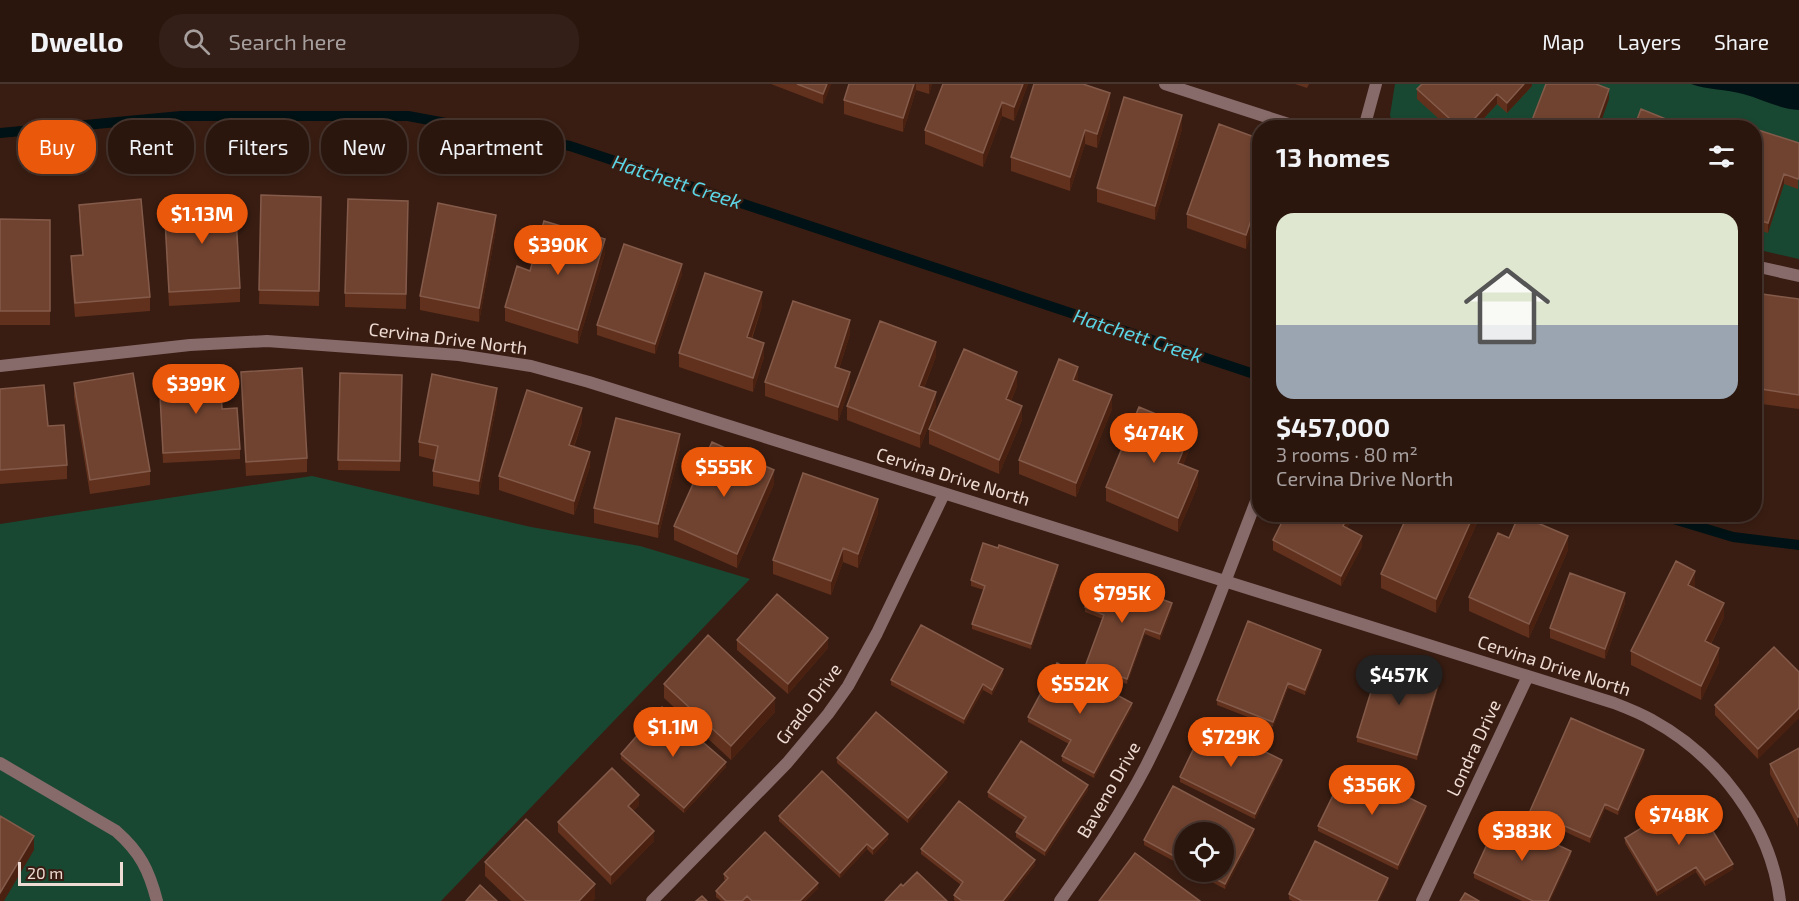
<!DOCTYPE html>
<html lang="en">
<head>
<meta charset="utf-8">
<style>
	body { margin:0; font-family:"Exo 2",sans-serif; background:#331f17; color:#f1f3f6; height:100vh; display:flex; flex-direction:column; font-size:22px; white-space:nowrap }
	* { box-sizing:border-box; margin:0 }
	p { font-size:20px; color:#a69f9e }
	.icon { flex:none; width:33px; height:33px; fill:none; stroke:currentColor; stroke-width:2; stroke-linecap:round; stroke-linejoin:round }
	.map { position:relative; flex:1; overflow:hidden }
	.side { position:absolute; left:1252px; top:36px; width:510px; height:402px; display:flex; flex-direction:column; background:#2b160e; border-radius:24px; box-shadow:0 3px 9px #0003,0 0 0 2px #47352e }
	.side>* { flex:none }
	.guide { position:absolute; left:18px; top:36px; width:570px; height:54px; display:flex; gap:12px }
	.controls { position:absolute; left:1174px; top:738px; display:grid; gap:12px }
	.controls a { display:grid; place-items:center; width:60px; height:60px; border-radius:50%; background:#2b160e; box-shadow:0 3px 9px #0003,0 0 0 2px #47352e; font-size:30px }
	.scale { position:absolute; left:18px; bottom:15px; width:105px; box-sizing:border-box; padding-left:6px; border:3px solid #eedbd3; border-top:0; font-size:16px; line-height:21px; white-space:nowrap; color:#eedbd3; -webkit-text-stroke:4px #391d12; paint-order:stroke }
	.price { position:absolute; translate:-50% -51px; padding:0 14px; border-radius:21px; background:#ea580c; color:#fff; font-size:20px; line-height:39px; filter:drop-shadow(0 2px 3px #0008) }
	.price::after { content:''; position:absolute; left:50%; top:36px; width:18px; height:14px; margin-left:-9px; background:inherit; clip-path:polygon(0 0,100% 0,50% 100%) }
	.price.selected { background:#222; color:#fff }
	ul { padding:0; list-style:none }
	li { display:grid; align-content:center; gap:12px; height:318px; padding:0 24px }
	li span { display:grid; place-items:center; height:186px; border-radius:18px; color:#555 }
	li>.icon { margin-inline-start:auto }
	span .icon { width:108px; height:108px; fill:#fffc; stroke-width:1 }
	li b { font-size:26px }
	h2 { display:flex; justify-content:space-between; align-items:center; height:72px; padding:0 24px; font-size:26px }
	.pill { padding:0 21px; border-radius:24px; background:#2b160e; box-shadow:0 3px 9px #0003,0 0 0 2px #47352e; font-size:21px; line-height:54px }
	.pill.selected { background:#ea580c; color:#fff }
	header { display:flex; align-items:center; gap:36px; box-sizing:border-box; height:84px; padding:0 30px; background:#2b160e; border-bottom:2px solid #47352e }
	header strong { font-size:28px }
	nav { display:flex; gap:33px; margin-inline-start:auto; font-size:21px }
	.search { width:420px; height:54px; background:#331f17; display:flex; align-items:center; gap:15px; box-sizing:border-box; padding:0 21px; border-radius:24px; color:#a69f9e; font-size:22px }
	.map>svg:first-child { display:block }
	.green { fill:#194832 }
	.water { fill:#001215 }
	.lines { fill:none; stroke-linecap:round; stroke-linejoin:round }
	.stream { stroke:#001215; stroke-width:10 }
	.service { stroke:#876b6b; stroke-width:12 }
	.minor { stroke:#876b6b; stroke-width:12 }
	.wall { fill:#61311d }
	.shaded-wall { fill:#4a2110 }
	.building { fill:#704330; stroke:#845b4a; stroke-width:1.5 }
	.labels { text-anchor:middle; stroke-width:4.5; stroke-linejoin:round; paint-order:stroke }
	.street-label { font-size:18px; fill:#eedbd3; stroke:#391d12 }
	.water-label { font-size:20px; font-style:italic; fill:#5bd5e5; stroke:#391d12 }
</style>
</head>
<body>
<header>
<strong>Dwello</strong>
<div class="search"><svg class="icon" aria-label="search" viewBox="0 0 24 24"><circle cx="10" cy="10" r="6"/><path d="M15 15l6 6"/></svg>Search here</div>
<nav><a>Map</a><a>Layers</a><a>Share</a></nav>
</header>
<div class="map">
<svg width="1799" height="817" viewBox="0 0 1799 817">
	<rect width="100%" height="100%" fill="#391d12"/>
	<path class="green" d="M1395,0H1799V175L1755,165V44H1393L1390,31Z
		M312,392L531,443L640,462L750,495L441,817H0V440Z"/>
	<path class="water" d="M1691,0H1799V26C1779,25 1762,15 1743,10C1726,5 1708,6 1691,0Z"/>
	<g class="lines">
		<path class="stream" d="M0,49L181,32H408L570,62L1260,292
			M1657,430L1733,453L1799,461"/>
		<path class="service" d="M0,679L116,747C140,768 149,786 157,817"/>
		<path class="minor" d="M1165,0L1301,44
			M1364,44L1376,0
			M1755,182L1799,192
			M0,282L190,261L267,257L459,271L531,282L589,298L1614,619C1627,624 1640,629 1652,636C1718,672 1771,741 1780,817
			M652,817L787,679L828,630L848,602L877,549L944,410
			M1060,817C1091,773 1121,730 1146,682C1191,594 1224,499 1260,407
			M1422,817L1528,592"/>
	</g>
	<path class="wall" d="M771,0H831L823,20Z
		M849,0H932L929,10L916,6L903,48L844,30V16Z
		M943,0H1028L1014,37L1002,32L983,83L925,60V46Z
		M1295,0H1309L1307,4Z
		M1532,0V2L1507,29L1497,20L1475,44H1449L1417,15V5Z
		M1110,23L1097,64L1085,60L1070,107L1011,87V73Z
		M1182,45L1155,136L1097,118V104Z
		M1755,45L1799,59L1798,105L1784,100L1768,149L1755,145Z
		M1260,55L1246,165L1187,144V130Z
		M261,111L321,113L319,222L259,220Z
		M164,118L240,204V218L169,222Z
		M79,121L150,213V227L75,233L71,186V172L82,171L79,135Z
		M408,131L406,225L345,223V209Z
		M0,135L50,136V241H0Z
		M496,145L479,238L420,226V212Z
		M605,169L578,260L505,237V223L530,187Z
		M682,190L655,270L597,251V241Z
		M1755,209L1799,215V325L1755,319Z
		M762,222L752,255L764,273L753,308L679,283V269Z
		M850,250L839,285L850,303L838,337L765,312V298Z
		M936,272L924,304L936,322L920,364L847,336V322Z
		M241,288L307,374V388L246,392Z
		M340,289L402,291L400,387L338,386Z
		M159,292L222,325L240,365V375L163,379Z
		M1078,297L1112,325L1076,413L1019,390V376Z
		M74,299L150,387V401L90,410L74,313Z
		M1017,302L1011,317L1022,336L999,390L929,360V345Z
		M0,305L48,342L67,381V395L0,400Z
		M497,318L479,411L433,402V387L435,376L419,372V358Z
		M582,338L574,363L590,382L574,431L499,406V392Z
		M1192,359L1183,381L1198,401L1178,448L1106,417V403Z
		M680,364L658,454L594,439V424Z
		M774,400L737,484L674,456V442Z
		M878,429L858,484L843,478L831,511L773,490V476Z
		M1286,430H1355L1347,444L1362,462L1341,502L1273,466V456Z
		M1478,430V437L1436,529L1381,504V490Z
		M1509,454L1568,466L1529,554L1469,527V513Z
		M998,464L1058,486L1031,565L972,545V540L984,506L971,502V496Z
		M1695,501L1694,504L1724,533L1711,560L1719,578L1701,616L1631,581V567Z
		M1625,519L1605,575L1550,554V544Z
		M1085,523L1172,524L1160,556L1145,550L1127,600L1086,585V580L1103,535L1085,528Z
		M737,556L828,564L788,610L737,566Z
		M1774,563L1758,675L1715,631V621Z
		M1321,571L1305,611L1288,604L1273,643L1217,621V616Z
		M1003,590L992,611L983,606L964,640L891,601V596Z
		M1441,595L1417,676L1357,658V653Z
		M664,600L775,628L731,676L664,614Z
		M1132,624L1094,694L1062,677V672L1069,660L1028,638V633Z
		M1799,664L1798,743L1770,690V680Z
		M621,670L726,683L684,729L621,675Z
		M1644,672L1618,731L1605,725L1590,759L1530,732V727Z
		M837,674L947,694L908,739L837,679Z
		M1282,681L1255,735L1180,698V693Z
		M1173,702L1254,745V750L1225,805L1193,788H1224V748H1185V783L1144,761V756Z
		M1088,706L1045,772L1016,753V748L1023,736L988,713V708Z
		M639,721L633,727L654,757L611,801L558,748V738Z
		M1426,727L1398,786L1318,747V742Z
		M779,732L888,755L873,771L867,765L840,794L779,737Z
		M1625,754L1733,785L1705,802L1696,788L1657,812L1625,759Z
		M921,765L1035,781L1007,817H955L954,816V811L961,801L921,770Z
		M1571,772L1550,817H1522L1474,794V789Z
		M485,778L595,814L593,817H511L485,792Z
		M724,790L818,804L805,817H721L716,813V807L726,797L724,795Z
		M1388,799L1379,817H1292L1289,815V810Z"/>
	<path class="shaded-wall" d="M827,0H831L823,20V10Z
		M914,0H916V6L903,48V34Z
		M929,0H932L929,10Z
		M1023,0H1028L1014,37V23Z
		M1524,0H1532V2L1507,29V19Z
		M1609,5V15L1599,44H1595Z
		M1110,9V23L1097,64V50Z
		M1497,10V20L1475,44H1466Z
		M1002,18V32L983,83V69Z
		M1182,31V45L1155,136V122Z
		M1085,46V60L1070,107V93Z
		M1784,90V100L1768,149V139Z
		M1260,110V124L1246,165V151Z
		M496,131V145L479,238V224Z
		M605,155V169L578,260V246Z
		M682,180V190L655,270V260Z
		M762,208V222L747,267V253Z
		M850,236V250L835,297V283Z
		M936,258V272L919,316V302Z
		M764,259V273L753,308V294Z
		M1078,283V297L1073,310V296Z
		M850,288V303L838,337V323Z
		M1017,288V302L1006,329V315Z
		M497,304V318L479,411V397Z
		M936,308V322L920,364V350Z
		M1112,311V325L1076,413V399Z
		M1022,322V336L999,390V376Z
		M582,324V338L569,375V361Z
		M1192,345V359L1178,393V379Z
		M680,350V364L658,454V440Z
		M590,368V382L574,431V417Z
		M774,386V400L737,484V470Z
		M1198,387V401L1178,448V434Z
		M878,415V429L858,484V470Z
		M1349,430H1355L1343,452V442Z
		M1474,430H1478V437L1436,529V515Z
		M1362,452V462L1341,502V492Z
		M1568,452V466L1529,554V540Z
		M843,464V478L831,511V497Z
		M1058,481V486L1031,565V560Z
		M1695,487V501L1688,515V501Z
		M1625,509V519L1605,575V565Z
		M1172,519V524L1160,556V550Z
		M1724,519V533L1705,571V557Z
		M1145,545V550L1127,600V595Z
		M828,554V564L788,610V600Z
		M1719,564V578L1701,616V602Z
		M1321,566V571L1305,611V606Z
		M1003,585V590L992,611V606Z
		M1441,590V595L1417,676V671Z
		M1288,599V604L1273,643V638Z
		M983,600V606L964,640V635Z
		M775,614V628L731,676V662Z
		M1132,619V624L1094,694V689Z
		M1799,624V634L1758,675V665Z
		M1644,666V672L1618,731V726Z
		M1282,676V681L1255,735V730Z
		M726,678V683L684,729V724Z
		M947,688V694L908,739V734Z
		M1088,701V706L1045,772V767Z
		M639,711V721L628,732V722Z
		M1605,720V725L1590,759V753Z
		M1426,722V727L1398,786V781Z
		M1254,745V750L1225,805V800Z
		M654,747V757L611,801V791Z
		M888,750V755L873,771V765Z
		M34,752V766L4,817H0V809Z
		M867,760V765L840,794V789Z
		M1571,767V772L1550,817H1548Z
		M1035,776V781L1007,817H1003Z
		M1733,780V785L1705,802V796Z
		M1696,783V788L1657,812V807Z
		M1388,794V799L1379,817H1377Z
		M818,799V804L805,817H800Z
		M595,800V814L593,817H579Z"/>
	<path class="building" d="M797,0H827L823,10Z
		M849,0H914L903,34L844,16Z
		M943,0H1023L1014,23L1002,18L983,69L925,46Z
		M1034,0H1083L1110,9L1097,50L1085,46L1070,93L1011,73Z
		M1422,0H1524L1507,19L1497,10L1466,44H1460L1417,5Z
		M1546,0H1596L1609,5L1595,44H1529Z
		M1124,13L1182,31L1155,122L1097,104Z
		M1641,25L1688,44H1634Z
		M1737,39L1751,44H1736Z
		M1219,40L1260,55V110L1246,151L1187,130Z
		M1755,45L1799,59V93L1798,95L1784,90L1768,139L1755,135Z
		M261,111L321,113L319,207L259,206Z
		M141,115L150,213L75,219L71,172L83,171L79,121Z
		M235,115L240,204L169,208L164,118Z
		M348,115L408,117L406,210L345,209Z
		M438,119L496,131L479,224L420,212Z
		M0,135L50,136V227H0Z
		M544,137L605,155L578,246L505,223L517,182L530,187Z
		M624,160L682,180L655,260L597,241Z
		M705,189L762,208L747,253L764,259L753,294L679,269Z
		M1755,209L1799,215V311L1755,304Z
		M793,217L850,236L835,283L850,288L838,323L765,298Z
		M880,237L936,258L919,302L936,308L920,350L847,322Z
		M964,265L1017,288L1006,315L1022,322L999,376L929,345Z
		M1059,275L1078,283L1073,296L1112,311L1076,399L1019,376Z
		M302,284L307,374L246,378L241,288Z
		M133,289L150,387L90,396L74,299Z
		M220,289L222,325L237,324L240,365L163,369L159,292Z
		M340,289L402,291L400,377L338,376Z
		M432,290L497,304L479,397L433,387L438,362L419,358Z
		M44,301L48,342L64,341L67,381L0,386V305Z
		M527,306L582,324L569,361L590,368L574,417L499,392Z
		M1139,323L1192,345L1178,379L1198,387L1178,434L1106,403Z
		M616,334L680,350L658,440L594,424Z
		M712,358L774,386L737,470L674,442Z
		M803,389L878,415L858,470L843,464L831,497L773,476Z
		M1286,430H1349L1343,442L1362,452L1341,492L1273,456Z
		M1408,430H1474L1436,515L1381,490Z
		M1519,431L1568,452L1529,540L1469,513L1498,449L1509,454Z
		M983,459L998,464L999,461L1058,481L1031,560L972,540L985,502L971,496Z
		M1676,477L1695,487L1688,501L1724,519L1705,557L1719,564L1701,602L1631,567Z
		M1570,489L1625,509L1605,565L1550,544Z
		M1096,491L1172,519L1160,550L1145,545L1127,595L1086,580L1104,531L1085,523Z
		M777,510L828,554L788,600L737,556Z
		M1248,537L1321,566L1305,606L1288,599L1273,638L1217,616Z
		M921,541L1003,585L992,606L983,600L964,635L891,596Z
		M708,551L775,614L731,662L664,600Z
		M1774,563L1799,588V624L1758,665L1715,621Z
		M1382,572L1441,590L1417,671L1357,653Z
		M1057,579L1132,619L1094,689L1062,672L1071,656L1028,633Z
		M662,623L726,678L684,724L621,670Z
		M876,628L947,688L908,734L837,674Z
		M1571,634L1644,666L1618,726L1605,720L1590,753L1530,727Z
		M1206,639L1282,676L1255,730L1180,693Z
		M1021,657L1088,701L1045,767L1016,748L1026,733L988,708Z
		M1799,664V733H1798L1770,680Z
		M1347,683L1426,722L1398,781L1318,742Z
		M612,684L639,711L628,722L654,747L611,791L558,738Z
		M822,687L888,750L873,765L867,760L840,789L779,732Z
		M1173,702L1254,745L1225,800L1202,788H1224V748H1185V778L1144,756Z
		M1692,713L1733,780L1705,796L1696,783L1657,807L1625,754Z
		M959,717L1035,776L1003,817H962L954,811L963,798L921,765Z
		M0,732L34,752L0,809Z
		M1499,734L1571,767L1548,817H1533L1474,789Z
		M526,735L595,800L579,817H526L485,778Z
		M765,748L818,799L800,817H752L747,812L742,817H726L716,807L728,794L724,790Z
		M1315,757L1388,794L1377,817H1302L1289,810Z
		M1135,769L1200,817H1099Z
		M917,788L947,817H885L901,800L903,802Z
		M480,801L497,817H466Z
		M1465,809L1479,817H1460Z
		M702,812L707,817H696Z"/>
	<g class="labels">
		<g class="street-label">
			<text transform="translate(448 255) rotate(7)" y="6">Cervina Drive North</text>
			<text transform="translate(953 393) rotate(17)" y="6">Cervina Drive North</text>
			<text transform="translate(1554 582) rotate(18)" y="6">Cervina Drive North</text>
			<text transform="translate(809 620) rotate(-53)" y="6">Grado Drive</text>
			<text transform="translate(1474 664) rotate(-65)" y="6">Londra Drive</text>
			<text transform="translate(1109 706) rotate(-60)" y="6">Baveno Drive</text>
		</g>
		<g class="water-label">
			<text transform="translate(677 98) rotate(18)" y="7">Hatchett Creek</text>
			<text transform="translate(1138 252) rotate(18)" y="7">Hatchett Creek</text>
		</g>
	</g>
</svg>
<div class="controls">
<a><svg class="icon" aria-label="locate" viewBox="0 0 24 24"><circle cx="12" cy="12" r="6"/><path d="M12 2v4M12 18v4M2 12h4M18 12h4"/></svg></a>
</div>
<div class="scale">20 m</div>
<b class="price" style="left:202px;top:161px">$1.13M</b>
<b class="price" style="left:558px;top:192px">$390K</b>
<b class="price" style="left:196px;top:331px">$399K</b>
<b class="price" style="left:1154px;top:380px">$474K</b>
<b class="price" style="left:724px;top:414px">$555K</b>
<b class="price" style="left:1122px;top:540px">$795K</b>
<b class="price selected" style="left:1399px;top:622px">$457K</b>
<b class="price" style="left:1080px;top:631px">$552K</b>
<b class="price" style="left:673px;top:674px">$1.1M</b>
<b class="price" style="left:1231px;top:684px">$729K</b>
<b class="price" style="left:1372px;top:732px">$356K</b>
<b class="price" style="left:1679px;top:762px">$748K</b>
<b class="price" style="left:1522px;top:778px">$383K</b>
<div class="guide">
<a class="pill selected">Buy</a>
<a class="pill">Rent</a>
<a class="pill">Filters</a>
<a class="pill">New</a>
<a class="pill">Apartment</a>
</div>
<section class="side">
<h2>13 homes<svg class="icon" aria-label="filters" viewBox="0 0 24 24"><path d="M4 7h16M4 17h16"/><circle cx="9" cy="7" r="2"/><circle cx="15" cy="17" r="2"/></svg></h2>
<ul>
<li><span style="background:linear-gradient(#dfe7d0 60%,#9aa5b1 0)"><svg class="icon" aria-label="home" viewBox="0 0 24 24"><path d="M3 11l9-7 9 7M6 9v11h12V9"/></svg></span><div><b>$457,000</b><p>3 rooms · 80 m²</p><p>Cervina Drive North</p></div></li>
</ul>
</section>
</div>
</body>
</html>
